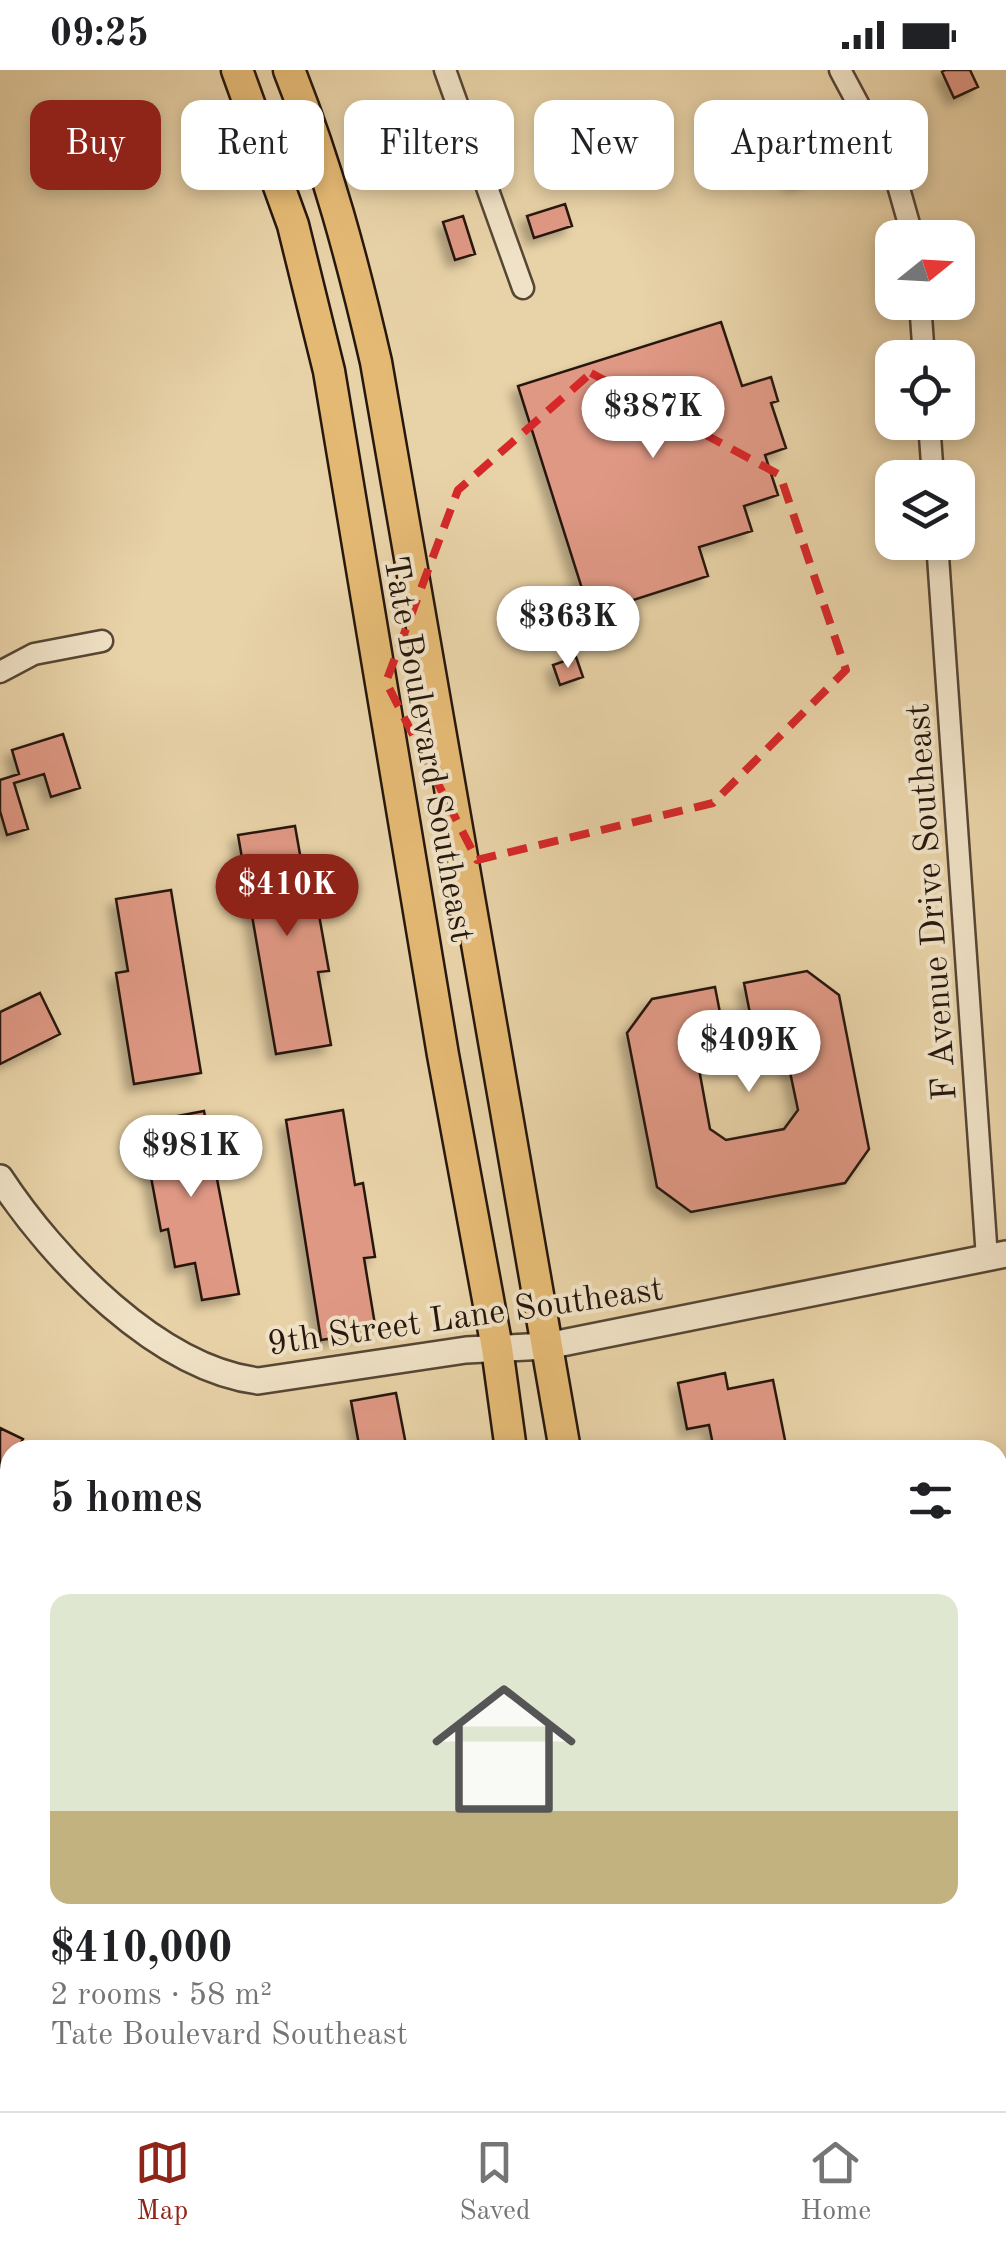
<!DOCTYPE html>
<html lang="en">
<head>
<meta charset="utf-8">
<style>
	body { margin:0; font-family:"Old Standard TT",serif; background:#f6f6f6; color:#202124; height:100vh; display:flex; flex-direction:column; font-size:38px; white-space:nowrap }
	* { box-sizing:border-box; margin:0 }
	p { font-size:32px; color:#757577 }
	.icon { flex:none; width:55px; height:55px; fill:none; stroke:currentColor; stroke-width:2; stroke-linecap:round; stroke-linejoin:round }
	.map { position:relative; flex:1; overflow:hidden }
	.side { position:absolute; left:0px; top:1370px; width:1008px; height:672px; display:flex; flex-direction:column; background:#fff; border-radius:30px 30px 0 0; box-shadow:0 5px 15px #0003 }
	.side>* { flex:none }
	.guide { position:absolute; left:30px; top:30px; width:948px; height:90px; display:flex; gap:20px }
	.needle { width:65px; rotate:72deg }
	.tools { position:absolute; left:875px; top:150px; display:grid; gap:20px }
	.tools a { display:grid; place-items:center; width:100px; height:100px; border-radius:20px; background:#fff; box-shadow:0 5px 15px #0003; font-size:50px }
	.price { position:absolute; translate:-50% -85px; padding:0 22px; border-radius:35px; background:#fff; color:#222; font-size:32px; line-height:65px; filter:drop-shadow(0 2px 5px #0008) }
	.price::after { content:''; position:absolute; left:50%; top:60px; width:30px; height:22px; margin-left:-15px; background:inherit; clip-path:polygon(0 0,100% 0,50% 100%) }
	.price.selected { background:#8f2418; color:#fff }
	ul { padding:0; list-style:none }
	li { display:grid; align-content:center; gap:20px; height:530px; padding:0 50px }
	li+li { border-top:2px solid #e0e0e0 }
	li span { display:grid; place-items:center; height:310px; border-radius:20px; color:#555 }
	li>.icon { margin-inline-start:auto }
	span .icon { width:180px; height:180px; fill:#fffc; stroke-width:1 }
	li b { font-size:42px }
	h2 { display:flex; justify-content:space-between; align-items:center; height:120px; padding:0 50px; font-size:42px }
	.tag { padding:0 35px; border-radius:20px; background:#fff; box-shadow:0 5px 15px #0003; font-size:35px; line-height:90px }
	.tag.selected { background:#8f2418; color:#fff }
	.status { display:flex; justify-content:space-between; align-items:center; height:70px; padding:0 50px; background:#fff; direction:ltr }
	.status svg { height:28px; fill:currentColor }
	.tab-bar { display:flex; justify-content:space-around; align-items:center; height:140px; border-top:2px solid #e0e0e0; background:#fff; font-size:28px; color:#757577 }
	.tab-bar a { display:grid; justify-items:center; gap:5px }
	.tab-bar .selected { color:#8f2418 }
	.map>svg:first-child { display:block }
	.building { fill:#df9884; stroke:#26170d; stroke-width:2.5; filter:url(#shadow) }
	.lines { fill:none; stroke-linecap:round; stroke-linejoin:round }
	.minor-casing { stroke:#564634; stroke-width:25 }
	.tertiary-casing { stroke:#564634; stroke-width:30 }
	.primary-casing { stroke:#26170d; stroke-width:35 }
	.minor { stroke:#f0e2c6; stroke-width:20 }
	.tertiary { stroke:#f0e2c6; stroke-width:25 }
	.primary { stroke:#e4b974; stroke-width:30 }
	.marked { fill:none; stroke:#d62828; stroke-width:8; stroke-dasharray:20 12; stroke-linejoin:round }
	.labels { text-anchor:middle; stroke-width:8; stroke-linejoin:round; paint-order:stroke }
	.street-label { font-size:35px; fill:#26170d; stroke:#f0e2c6 }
</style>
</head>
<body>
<div class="status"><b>09:25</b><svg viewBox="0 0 49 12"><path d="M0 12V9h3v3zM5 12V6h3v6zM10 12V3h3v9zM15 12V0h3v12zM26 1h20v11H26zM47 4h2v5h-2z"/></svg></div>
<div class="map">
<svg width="1006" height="2041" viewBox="0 0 1006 2041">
	<defs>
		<filter id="shadow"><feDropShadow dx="-7" dy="7" stdDeviation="5" flood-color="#0004"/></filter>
	</defs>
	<rect width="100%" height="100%" fill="#e8d2a7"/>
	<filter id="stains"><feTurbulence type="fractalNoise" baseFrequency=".002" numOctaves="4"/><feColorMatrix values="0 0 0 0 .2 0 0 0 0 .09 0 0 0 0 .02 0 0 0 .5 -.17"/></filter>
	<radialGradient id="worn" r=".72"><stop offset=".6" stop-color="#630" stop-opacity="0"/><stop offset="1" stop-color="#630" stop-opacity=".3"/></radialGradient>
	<path class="building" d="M945,0H970L978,17L954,28L942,2Z
		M802,66L805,78L819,74L821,82L808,86L814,107L793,114L780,72Z
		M565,134L572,156L534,168L527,146Z
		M463,146L475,184L455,190L443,152Z
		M721,252L742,316L771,307L778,331L771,333L786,378L765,385L778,425L744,436L752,461L699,477L708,506L590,544L518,316Z
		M576,587L583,607L560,615L553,595Z
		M63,664L80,718L51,727L44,704L14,713L28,759L7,765L0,741V710L19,704L12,680Z
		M295,756L308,830L316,828L329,901L318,902L331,975L276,984L238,765Z
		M171,820L201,1003L134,1014L116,903L128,901L116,829Z
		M807,901L839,925L869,1079L845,1113L691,1142L657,1117L627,963L652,929L715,917L727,979L712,982L699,999L710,1059L726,1070L784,1059L798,1040L786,983L771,971L756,974L744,913Z
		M40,923L60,964L0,994V942Z
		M343,1040L355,1115L363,1113L375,1187L364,1188L376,1261L321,1270L286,1050Z
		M204,1041L239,1224L202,1230L195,1193L175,1197L168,1159L161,1161L141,1053Z
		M725,1303L728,1319L773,1310L787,1380H714L709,1355L687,1359L678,1313Z
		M396,1323L407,1380H360L351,1331Z
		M0,1358L23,1369L17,1380H10V1395L0,1416Z
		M4,1889L10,1890V2032H341L339,2041H0V1908Z
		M998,1973L1006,1995V2041H955L953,2032H998Z
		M806,2032H854L844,2041H813Z"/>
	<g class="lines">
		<g class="minor-casing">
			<path id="minor" d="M445,0L523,218
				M840,0L894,101L913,168
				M920,232L924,288
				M929,352L933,408
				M937,472L987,1188
				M0,602L34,584L102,571"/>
		</g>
		<g class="tertiary-casing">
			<path id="tertiary" d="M0,1108C54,1190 157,1298 258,1311L466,1280L547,1276L1006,1184"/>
		</g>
		<g class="primary-casing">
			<path id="primary" d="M237,0L293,155L329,301L443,985L497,1278L511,1380
				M289,0C327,95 353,192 376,292L565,1380
				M624,2032L626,2041
				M674,2032L676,2041"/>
		</g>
		<use href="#minor" class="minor"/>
		<use href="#tertiary" class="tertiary"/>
		<use href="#primary" class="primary"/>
	</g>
	<path class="marked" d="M591,303L780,405L846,600L713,733L477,790L386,612L458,420Z"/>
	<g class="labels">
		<g class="street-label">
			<text transform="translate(430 679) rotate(80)" y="12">Tate Boulevard Southeast</text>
			<text transform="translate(930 832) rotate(-94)" y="12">F Avenue Drive Southeast</text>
			<text transform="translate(465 1245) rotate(-8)" y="12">9th Street Lane Southeast</text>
		</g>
	</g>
	<rect width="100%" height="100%" filter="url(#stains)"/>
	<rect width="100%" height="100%" fill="url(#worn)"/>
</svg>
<div class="tools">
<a><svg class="needle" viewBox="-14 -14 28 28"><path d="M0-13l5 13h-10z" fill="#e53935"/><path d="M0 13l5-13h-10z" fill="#757577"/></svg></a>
<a><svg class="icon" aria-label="locate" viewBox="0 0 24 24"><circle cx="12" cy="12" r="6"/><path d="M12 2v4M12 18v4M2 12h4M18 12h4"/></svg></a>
<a><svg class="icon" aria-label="layers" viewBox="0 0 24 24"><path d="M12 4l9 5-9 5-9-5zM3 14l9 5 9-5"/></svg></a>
</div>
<b class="price" style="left:653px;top:391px">$387K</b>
<b class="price" style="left:568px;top:601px">$363K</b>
<b class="price selected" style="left:287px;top:869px">$410K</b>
<b class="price" style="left:749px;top:1025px">$409K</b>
<b class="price" style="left:191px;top:1130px">$981K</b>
<div class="guide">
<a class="tag selected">Buy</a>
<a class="tag">Rent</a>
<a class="tag">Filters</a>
<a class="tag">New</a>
<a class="tag">Apartment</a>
</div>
<section class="side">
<h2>5 homes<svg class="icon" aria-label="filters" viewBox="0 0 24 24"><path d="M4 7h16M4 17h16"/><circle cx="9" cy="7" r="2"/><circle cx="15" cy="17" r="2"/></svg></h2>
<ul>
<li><span style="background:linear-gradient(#dfe7d0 70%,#c2b280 0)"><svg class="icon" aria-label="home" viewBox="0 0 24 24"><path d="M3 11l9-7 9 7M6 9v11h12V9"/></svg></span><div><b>$410,000</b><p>2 rooms · 58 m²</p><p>Tate Boulevard Southeast</p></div></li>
</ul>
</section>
</div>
<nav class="tab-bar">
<a class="selected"><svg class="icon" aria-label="map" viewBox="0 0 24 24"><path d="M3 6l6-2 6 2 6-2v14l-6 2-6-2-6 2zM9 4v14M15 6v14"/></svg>Map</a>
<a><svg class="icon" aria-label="saved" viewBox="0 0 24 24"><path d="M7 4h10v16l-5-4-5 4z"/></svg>Saved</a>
<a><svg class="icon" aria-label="home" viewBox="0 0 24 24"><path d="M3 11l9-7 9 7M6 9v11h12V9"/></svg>Home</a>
</nav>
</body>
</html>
